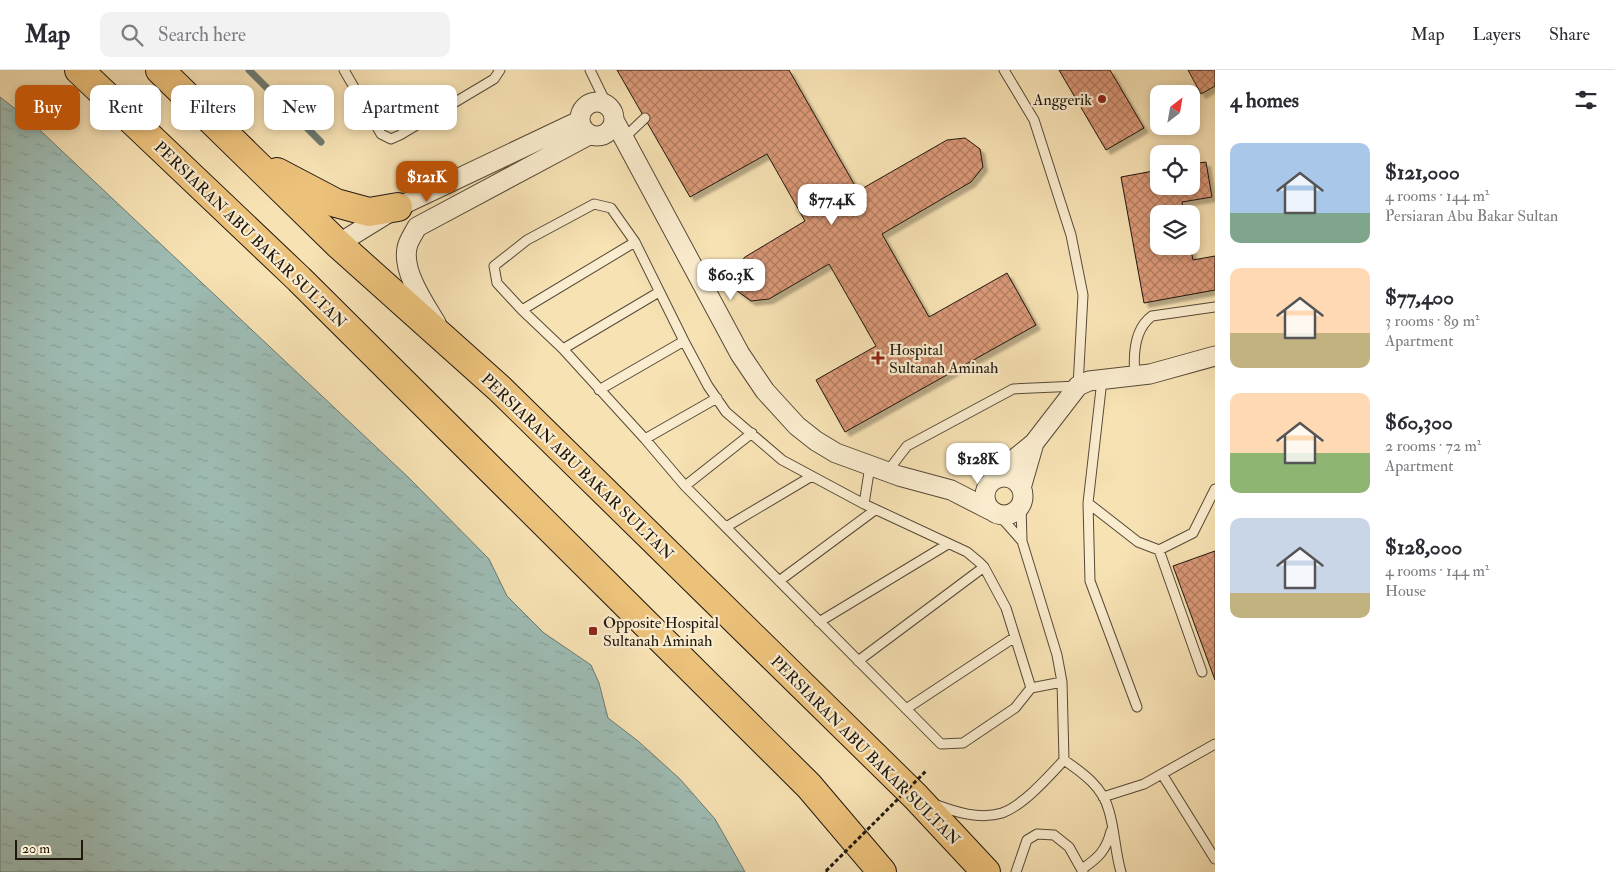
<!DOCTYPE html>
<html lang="en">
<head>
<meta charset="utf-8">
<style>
	body { margin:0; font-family:"IM FELL Double Pica",serif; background:#f2f2f3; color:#2b2b33; height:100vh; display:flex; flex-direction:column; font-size:19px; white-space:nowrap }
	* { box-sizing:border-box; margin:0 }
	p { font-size:16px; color:#7c7c81 }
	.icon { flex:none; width:28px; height:28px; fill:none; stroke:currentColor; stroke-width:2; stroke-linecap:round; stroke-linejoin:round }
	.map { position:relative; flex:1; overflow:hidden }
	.drawer { display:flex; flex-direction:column; background:#fff; width:400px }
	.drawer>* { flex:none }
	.top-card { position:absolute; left:15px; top:15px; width:475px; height:45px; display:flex; gap:10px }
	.needle { width:32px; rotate:31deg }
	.buttons { position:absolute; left:1150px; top:15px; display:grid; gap:10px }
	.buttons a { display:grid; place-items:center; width:50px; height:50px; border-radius:10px; background:#fff; box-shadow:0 2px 8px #0003; font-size:25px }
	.scale { position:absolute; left:15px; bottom:12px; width:68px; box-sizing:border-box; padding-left:5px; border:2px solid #20180f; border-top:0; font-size:14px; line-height:18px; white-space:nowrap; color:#20180f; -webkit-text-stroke:4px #faecce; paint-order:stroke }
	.price { position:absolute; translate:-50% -42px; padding:0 11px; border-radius:10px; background:#fff; color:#222; font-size:16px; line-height:32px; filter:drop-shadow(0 1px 2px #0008) }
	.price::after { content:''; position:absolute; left:50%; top:30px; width:15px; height:11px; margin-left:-8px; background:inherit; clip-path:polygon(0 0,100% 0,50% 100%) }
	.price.active { background:#b45309; color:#fff }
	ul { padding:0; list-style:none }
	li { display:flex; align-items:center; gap:15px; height:125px; padding:0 15px }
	li span { display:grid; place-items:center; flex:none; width:140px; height:100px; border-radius:10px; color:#555 }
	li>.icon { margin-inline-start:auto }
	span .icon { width:60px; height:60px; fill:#fffc; stroke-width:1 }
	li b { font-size:21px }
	h2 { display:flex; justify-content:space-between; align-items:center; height:60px; padding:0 15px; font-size:21px }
	.tag { padding:0 18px; border-radius:10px; background:#fff; box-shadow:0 2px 8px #0003; font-size:18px; line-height:45px }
	.tag.active { background:#b45309; color:#fff }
	header { display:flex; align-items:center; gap:30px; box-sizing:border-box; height:70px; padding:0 25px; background:#fff; border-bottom:1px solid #e1e1e2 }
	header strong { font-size:24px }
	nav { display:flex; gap:28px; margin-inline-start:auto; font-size:18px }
	.search { width:350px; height:45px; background:#f2f2f3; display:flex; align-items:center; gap:12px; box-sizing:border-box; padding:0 18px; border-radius:10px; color:#7c7c81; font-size:19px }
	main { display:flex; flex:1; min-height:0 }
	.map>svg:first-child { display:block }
	.water { fill:url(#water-ripples); stroke:#6c7a72 }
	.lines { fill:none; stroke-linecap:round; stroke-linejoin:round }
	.stream { stroke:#6c7a72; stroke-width:7 }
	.building { fill:url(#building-cross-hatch); stroke:#20180f; filter:url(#shadow) }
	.lane-casing { stroke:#564a38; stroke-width:11 }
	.street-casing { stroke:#564a38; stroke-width:21 }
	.primary-casing { stroke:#20180f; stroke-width:30 }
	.path { stroke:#20180f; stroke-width:3; stroke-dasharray:4 2.5; stroke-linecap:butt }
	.lane { stroke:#faecce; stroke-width:9 }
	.street { stroke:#faecce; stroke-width:19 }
	.primary { stroke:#ecc17a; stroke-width:28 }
	.path-bridge { stroke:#20180f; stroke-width:3; stroke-dasharray:4 2.5; stroke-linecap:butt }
	.poi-dot { fill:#8f2418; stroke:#faecce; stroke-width:2 }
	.labels { text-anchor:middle; stroke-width:4.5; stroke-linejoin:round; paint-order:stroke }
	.poi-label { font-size:16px; fill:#20180f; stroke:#faecce; text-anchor:start }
	.street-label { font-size:16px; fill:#20180f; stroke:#faecce }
</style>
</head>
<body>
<header>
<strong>Map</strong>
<div class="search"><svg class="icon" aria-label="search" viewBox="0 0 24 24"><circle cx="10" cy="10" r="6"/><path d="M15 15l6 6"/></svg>Search here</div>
<nav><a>Map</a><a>Layers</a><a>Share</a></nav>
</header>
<main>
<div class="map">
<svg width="1215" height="802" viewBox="0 0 1215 802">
	<defs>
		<pattern id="water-ripples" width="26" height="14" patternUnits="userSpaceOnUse" patternTransform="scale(1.25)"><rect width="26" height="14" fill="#9ebcb4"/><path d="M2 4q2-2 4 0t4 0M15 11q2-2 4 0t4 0" fill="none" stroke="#88a19a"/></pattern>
		<pattern id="building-cross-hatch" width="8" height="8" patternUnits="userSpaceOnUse" patternTransform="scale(1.25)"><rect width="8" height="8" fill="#db9978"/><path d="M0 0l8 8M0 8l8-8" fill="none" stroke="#b17c61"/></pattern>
		<filter id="shadow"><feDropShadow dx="4.5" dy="4.5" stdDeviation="1" flood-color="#0004"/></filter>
	</defs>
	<rect width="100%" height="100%" fill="#f7e2b4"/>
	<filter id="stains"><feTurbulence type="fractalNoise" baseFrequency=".004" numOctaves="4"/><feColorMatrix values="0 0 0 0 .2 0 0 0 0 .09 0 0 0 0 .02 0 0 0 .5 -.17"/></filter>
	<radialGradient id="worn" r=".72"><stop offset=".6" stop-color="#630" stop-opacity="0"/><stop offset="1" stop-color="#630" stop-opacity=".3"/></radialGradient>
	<path class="water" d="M0,27L27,48L409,408L489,489L507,526L544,563L591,595L599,613L608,648L638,671L680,709L715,749L745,802H0Z"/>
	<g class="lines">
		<path class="stream" d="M249,0L321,72"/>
	</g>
	<path class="building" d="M617,0H789L858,121L947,70L965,68L980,79L983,97L971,112L882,164L929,247L1007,203L1036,255L845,362L816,310L876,276L829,194L769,229L751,231L736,220L733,201L745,187L805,151L767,84L690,127Z
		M1059,0H1110L1144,58L1106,80Z
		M1188,0H1215V16L1201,24Z
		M1206,92L1212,127L1182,132L1184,144H1159V176H1190L1193,190L1215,186V220L1144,233L1121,107L1159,100V116H1191V94Z
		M1215,481V610L1173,496Z"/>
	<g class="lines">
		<g class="lane-casing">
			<path id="lane" d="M344,0L381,64L391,69L400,65L494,9L500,0
				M590,0L607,35
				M624,68L645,48
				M522,240L635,172
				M563,279L659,222
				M1135,306C1133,285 1134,259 1152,246L1215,237
				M1102,310L1088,433L1090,511L1137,637
				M599,320L684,271
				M645,369L717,328
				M870,396L864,434L967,482L979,492L984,497L1006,538L1031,618
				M887,402L907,376L1013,319L1078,316L1083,225L1071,165L1034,50L1004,0
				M685,416L752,363
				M1088,433L1138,472L1159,480L1193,463L1215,419
				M864,434L782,390L726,342L708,316L684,271L635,172L611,138L594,134L527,170L494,196L497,213L522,240L563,279L645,369L685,416L941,674L963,673L1015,638L1031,618L1062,612
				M1000,446L1022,471
				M726,457L812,406
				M1159,480L1202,602
				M779,511L875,440
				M819,552L948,474
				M858,591L984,497
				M906,639L1015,567
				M1064,690C1083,703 1103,717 1109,741C1115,761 1115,782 1121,802
				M1162,704L1215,789
				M1103,727L1144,714L1215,674
				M934,734C955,742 980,750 1002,743C1024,735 1049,706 1064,690L1062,612L1057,585L1022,471L1021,435
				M1082,799C1098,788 1106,781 1111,761
				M1016,802L1027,770L1037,764L1054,765L1069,777L1083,802"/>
		</g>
		<g class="street-casing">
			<path id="street" d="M580 49a17 17 0 1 1 34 0a17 17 0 1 1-34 0Z
				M614,50L740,284L765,321L797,356L816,371L836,383L899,406L951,420L990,440
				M338,174L398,137L579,51
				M436,253C424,233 402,201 407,178C408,171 414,163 417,157L589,65
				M985 426a19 19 0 1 1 38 0a19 19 0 1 1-38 0Z
				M999,408L1012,391L1034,373L1078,316L1089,311L1150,304L1215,286
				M1021,418L1034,373"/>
		</g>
		<g class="primary-casing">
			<path id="primary" d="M79,0L299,209L809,716L882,802
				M160,0L338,174L500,319L915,726L986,802
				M277,102L336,133L369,142L398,137"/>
		</g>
		<path class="path" d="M826,801L827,802"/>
		<use href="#lane" class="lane"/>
		<use href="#street" class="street"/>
		<use href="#primary" class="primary"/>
		<path class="path-bridge" d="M826,801L926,701"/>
	</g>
	<g class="poi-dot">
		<circle cx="1102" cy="29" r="5"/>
		<path d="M875.5 280.5h5v5h5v5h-5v5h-5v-5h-5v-5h5z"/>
		<rect x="588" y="556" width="10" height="10" rx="2.5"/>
	</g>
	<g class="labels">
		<g class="poi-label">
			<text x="1092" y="35" text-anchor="end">Anggerik</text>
			<text x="889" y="285">Hospital<tspan x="889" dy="18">Sultanah Aminah</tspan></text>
			<text x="603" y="558">Opposite Hospital<tspan x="603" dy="18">Sultanah Aminah</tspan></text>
		</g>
		<g class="street-label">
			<text transform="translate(251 164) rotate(44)" y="6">PERSIARAN ABU BAKAR SULTAN</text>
			<text transform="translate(578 396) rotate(44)" y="6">PERSIARAN ABU BAKAR SULTAN</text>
			<text transform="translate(866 680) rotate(45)" y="6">PERSIARAN ABU BAKAR SULTAN</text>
		</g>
	</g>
	<rect width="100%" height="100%" filter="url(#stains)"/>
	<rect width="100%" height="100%" fill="url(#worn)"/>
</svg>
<div class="buttons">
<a><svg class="needle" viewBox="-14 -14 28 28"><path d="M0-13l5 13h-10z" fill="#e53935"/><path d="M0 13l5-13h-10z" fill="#7c7c81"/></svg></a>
<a><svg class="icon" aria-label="locate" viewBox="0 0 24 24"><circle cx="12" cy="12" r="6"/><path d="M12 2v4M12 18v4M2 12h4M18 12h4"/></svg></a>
<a><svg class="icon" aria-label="layers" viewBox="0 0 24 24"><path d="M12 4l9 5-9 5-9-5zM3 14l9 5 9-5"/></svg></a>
</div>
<div class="scale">20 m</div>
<b class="price active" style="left:427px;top:133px">$121K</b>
<b class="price" style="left:832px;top:156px">$77.4K</b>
<b class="price" style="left:731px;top:231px">$60.3K</b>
<b class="price" style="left:978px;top:415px">$128K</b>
<div class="top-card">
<a class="tag active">Buy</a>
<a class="tag">Rent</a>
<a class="tag">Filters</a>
<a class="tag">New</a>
<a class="tag">Apartment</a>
</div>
</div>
<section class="drawer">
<h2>4 homes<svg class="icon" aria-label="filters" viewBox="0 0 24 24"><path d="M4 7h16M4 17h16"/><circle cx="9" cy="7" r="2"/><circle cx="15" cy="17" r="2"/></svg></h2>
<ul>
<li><span style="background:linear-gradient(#a9c7e8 70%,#7fa58c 0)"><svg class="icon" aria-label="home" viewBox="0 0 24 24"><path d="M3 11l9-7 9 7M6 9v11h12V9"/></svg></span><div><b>$121,000</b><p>4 rooms · 144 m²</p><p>Persiaran Abu Bakar Sultan</p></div></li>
<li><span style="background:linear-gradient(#ffd9b3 65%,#c2b280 0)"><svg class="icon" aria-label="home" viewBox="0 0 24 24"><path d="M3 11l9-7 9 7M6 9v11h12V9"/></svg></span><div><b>$77,400</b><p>3 rooms · 89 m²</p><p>Apartment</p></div></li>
<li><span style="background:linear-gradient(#ffd9b3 60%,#8fb573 0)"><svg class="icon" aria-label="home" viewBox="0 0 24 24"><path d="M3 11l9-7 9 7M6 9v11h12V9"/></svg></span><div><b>$60,300</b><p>2 rooms · 72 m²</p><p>Apartment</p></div></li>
<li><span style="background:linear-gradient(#c9d6e8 75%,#c2b280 0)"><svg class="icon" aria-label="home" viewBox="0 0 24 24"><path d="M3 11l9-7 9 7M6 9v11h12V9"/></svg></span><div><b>$128,000</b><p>4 rooms · 144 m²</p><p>House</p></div></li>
</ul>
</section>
</main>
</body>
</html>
